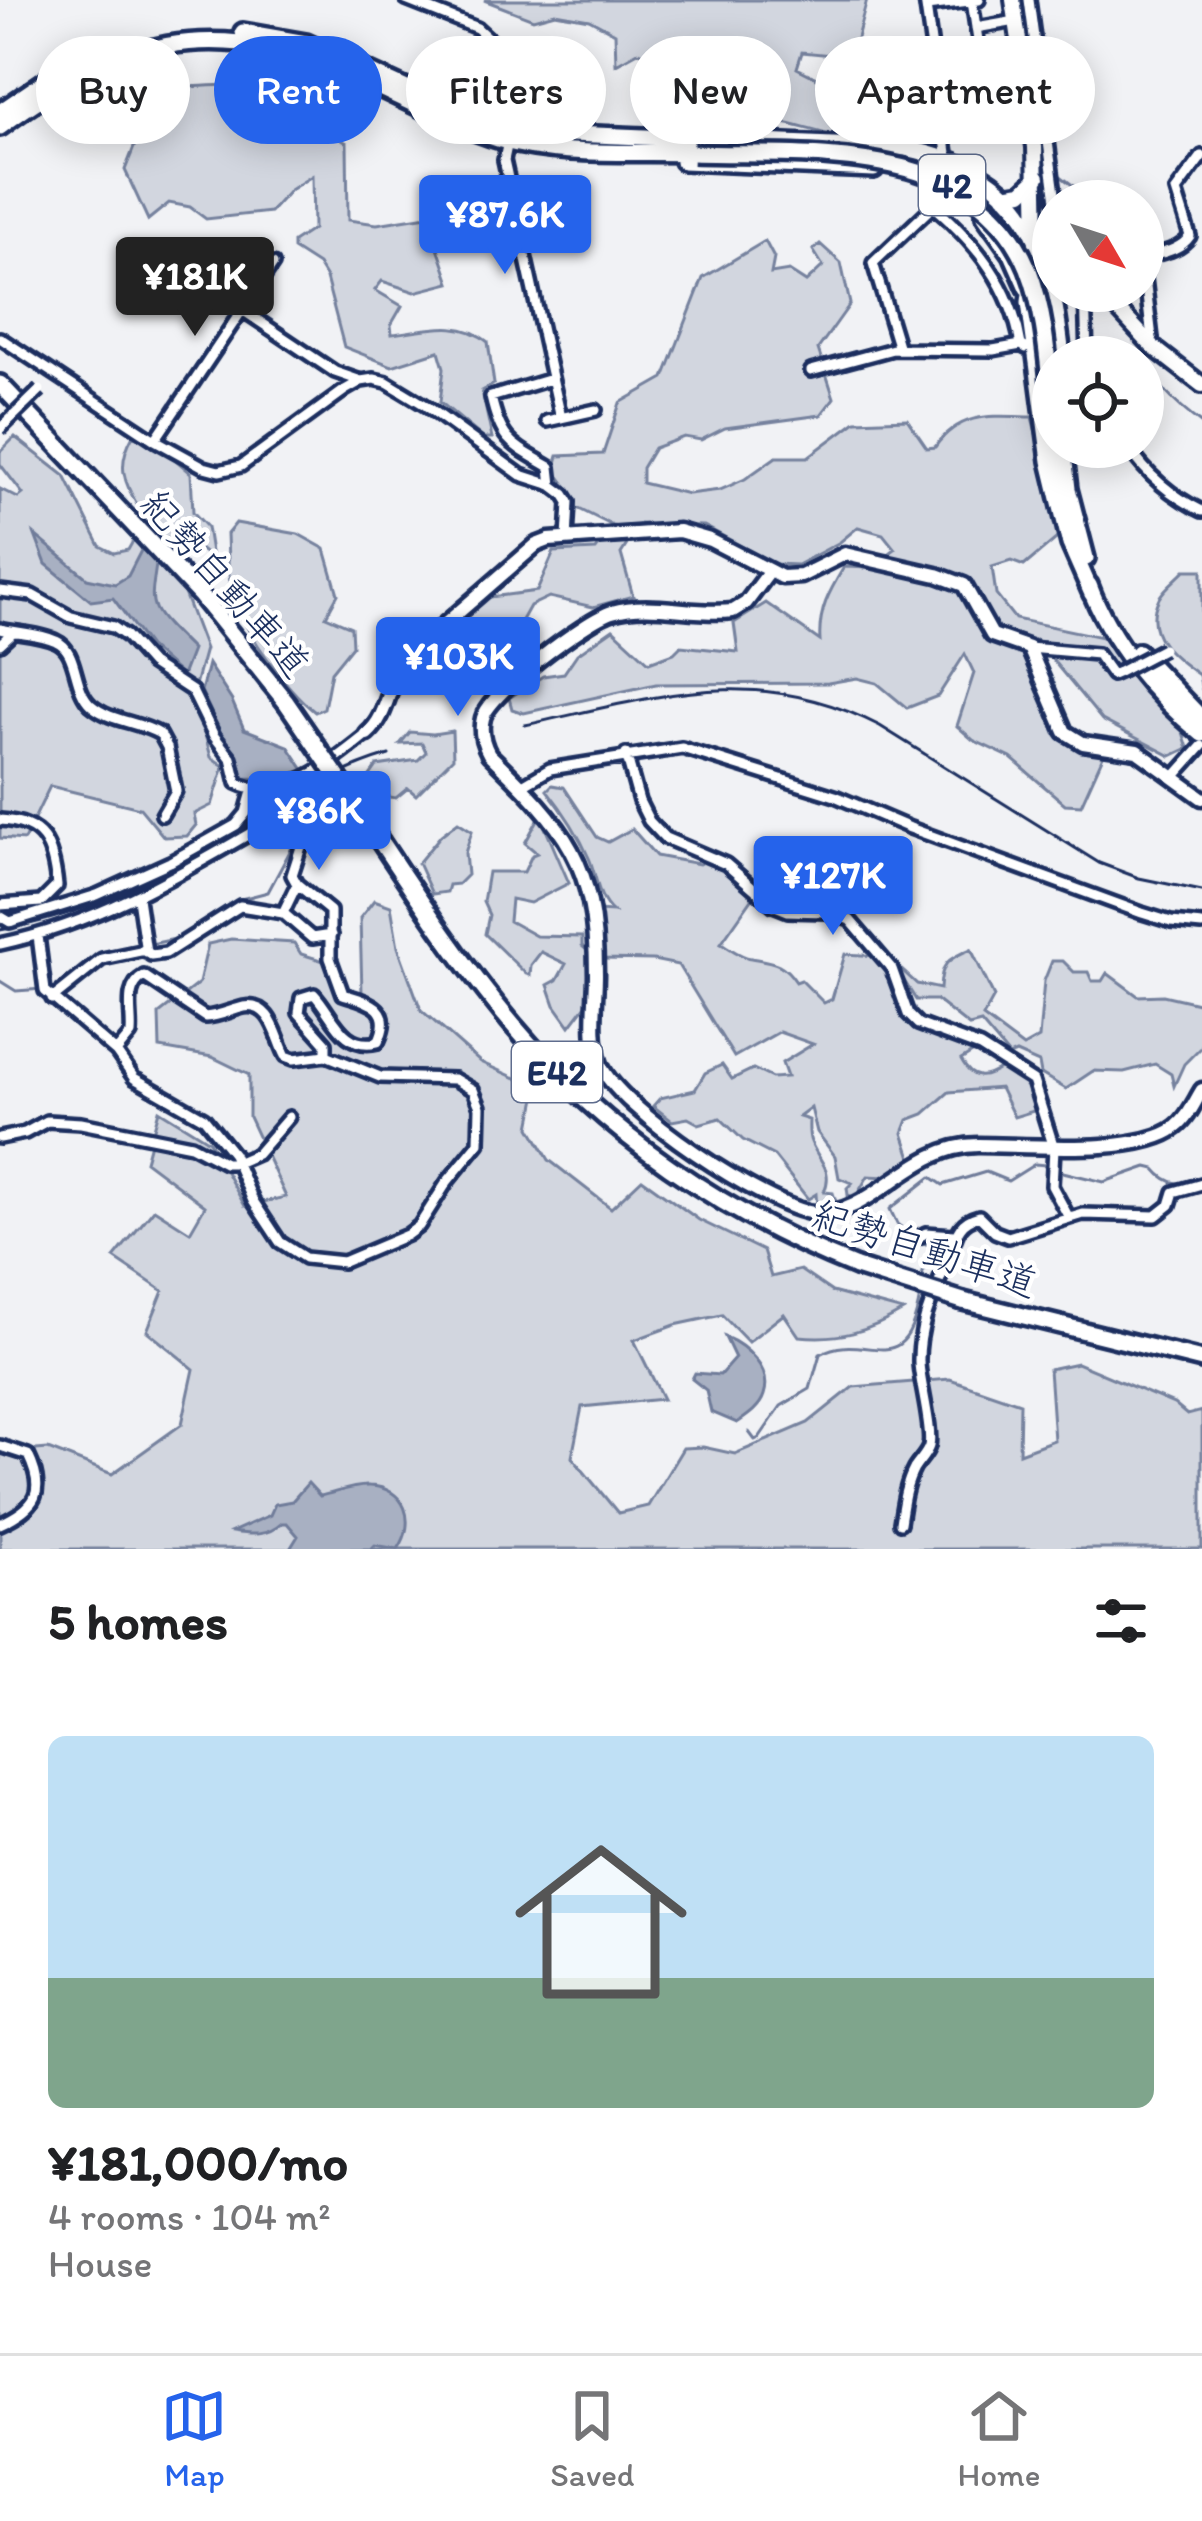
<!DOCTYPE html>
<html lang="en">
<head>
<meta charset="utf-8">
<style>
	body { margin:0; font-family:Itim,"Klee One",sans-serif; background:#f2f2f2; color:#202124; height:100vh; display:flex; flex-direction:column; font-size:45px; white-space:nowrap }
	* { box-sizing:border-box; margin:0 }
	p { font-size:39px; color:#757577 }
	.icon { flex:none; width:66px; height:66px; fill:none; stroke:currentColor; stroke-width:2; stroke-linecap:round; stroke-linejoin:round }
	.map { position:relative; height:1549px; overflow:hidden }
	.details { display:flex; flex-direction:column; background:#fff; flex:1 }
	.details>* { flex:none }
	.guide { position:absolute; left:36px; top:36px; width:1131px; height:108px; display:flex; gap:24px }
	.needle { width:78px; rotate:129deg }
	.tools { position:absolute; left:1032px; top:180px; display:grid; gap:24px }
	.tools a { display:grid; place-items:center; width:132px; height:132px; border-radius:50%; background:#fff; box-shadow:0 6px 30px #0003; font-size:60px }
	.price { position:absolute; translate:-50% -102px; padding:0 27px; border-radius:12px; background:#2563eb; color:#fff; font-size:39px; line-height:78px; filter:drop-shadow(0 3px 6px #0008) }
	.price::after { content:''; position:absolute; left:50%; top:72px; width:36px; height:27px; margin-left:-18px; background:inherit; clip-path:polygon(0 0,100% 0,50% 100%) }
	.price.on { background:#222; color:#fff }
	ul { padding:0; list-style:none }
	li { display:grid; align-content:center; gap:24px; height:636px; padding:0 48px }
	li span { display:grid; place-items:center; height:372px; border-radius:18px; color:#555 }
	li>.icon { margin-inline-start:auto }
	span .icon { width:216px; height:216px; fill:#fffc; stroke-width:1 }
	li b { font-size:51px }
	h2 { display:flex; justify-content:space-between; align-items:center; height:144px; padding:0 48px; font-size:51px }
	.tag { padding:0 42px; border-radius:54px; background:#fff; box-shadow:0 6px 30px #0003; font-size:42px; line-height:108px }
	.tag.on { background:#2563eb; color:#fff }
	.tabs { display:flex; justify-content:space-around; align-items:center; height:168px; border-top:3px solid #e0e0e0; background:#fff; font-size:33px; color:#757577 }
	.tabs a { display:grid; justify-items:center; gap:6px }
	.tabs .on { color:#2563eb }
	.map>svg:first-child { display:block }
	.green { fill:#d2d6df; stroke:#76829e; stroke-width:3 }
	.water { fill:#a8b0c2; stroke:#707c9a; stroke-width:3 }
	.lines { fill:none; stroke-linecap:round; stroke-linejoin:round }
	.stream { stroke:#707c9a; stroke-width:3 }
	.street-casing { stroke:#1b2f5e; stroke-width:18 }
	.secondary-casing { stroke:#1b2f5e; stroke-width:21 }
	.primary-casing { stroke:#1b2f5e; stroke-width:22 }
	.highway-casing { stroke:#1b2f5e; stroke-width:24 }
	.street { stroke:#fff; stroke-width:9 }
	.secondary { stroke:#fff; stroke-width:12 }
	.primary { stroke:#fff; stroke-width:14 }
	.highway { stroke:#fff; stroke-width:15 }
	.rail { stroke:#1b2f5e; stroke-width:3 }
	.street-bridge-casing { stroke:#1b2f5e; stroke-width:18; stroke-linecap:butt }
	.highway-bridge-casing { stroke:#1b2f5e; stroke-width:24; stroke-linecap:butt }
	.street-bridge { stroke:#fff; stroke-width:9 }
	.highway-bridge { stroke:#fff; stroke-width:15 }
	.labels { text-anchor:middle; stroke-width:9; stroke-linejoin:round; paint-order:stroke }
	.shield { fill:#fff; stroke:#5f6d8e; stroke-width:3 }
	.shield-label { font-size:36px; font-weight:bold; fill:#1b2f5e }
	.street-label { font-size:39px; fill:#1b2f5e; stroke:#fff }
</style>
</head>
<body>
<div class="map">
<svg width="1202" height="1549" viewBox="0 0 1202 1549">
	<rect width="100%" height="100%" fill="#f1f2f5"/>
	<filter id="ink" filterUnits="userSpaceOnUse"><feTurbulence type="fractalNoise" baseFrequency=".00833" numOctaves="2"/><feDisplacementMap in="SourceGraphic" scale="24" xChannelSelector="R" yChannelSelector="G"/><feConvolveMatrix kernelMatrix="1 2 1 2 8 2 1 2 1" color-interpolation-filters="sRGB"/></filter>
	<g filter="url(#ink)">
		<path class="green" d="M484,0H867L852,57L802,52L797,68L846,93L848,128L834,136C790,125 758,109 716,131L691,125L700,88L710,84L675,60L638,52L616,64L615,33L589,19L555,13L533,19Z
			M172,81C195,94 223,78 247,90C258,95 266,107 276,114C298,128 326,128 347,143L348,220L377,224L427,216L450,283L415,292L382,281L375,290L402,306L391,325L392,334C427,330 460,318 488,342L494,384L482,391L492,438H483L440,402L444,368L439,351L392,366L344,347L326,278L318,265L293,249V242L313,229L312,176L290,190L270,212L206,219L190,207L169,203L148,220L125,170L146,117Z
			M765,241L774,258L771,274L789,271L806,282L823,266L813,250L820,244L841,263L850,304L818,349L834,398L821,415L725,428L701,440L684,437L654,448L642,468V483L688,494L720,490L745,479L776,457H808L856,421L907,419L927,448L935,447C961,411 991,416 1032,417L1060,530L1056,539L1024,566L1011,561L992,567L996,595L1015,619L1102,637L1183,732L1188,748L1171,756L1102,720L1036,640L1022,644L1023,657L1056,735L1103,756L1081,805L1065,804L1011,758L973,740L957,726L974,673L965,654L938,696L907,708L877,683L857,678L828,683L656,684L524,713L512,709L509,698L543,676L564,673L577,654L613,629L649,662L674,653L681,646L738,652L734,623L766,603L820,641C818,611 829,592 844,567L871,568L895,549L883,534L858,527L840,542L797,565L775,564L704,526L640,524L621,554L633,596L593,607L549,597L530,606L502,656L497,674L437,649L436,643L483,598L537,591L554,552L596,550L613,526L577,508L570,491L554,470L558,456L603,454L620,403L664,378L703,278Z
			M133,435L170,455L191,473L193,512L207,527L212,559L179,533L164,540L205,649L195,685L201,720L211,757L224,766L212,805L194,814L196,825L187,836L164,837L140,808L50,786L24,840L0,838V489L18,498L23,494L0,464V452L15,437L65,476L100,546L114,553L128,550L145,520C128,486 113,471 133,435Z
			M236,523L298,534L325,549L338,594L326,616L351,627L352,646L331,672L324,708L315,712C285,688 242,629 232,592C227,574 228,553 227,534Z
			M1185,570H1202V690L1199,675C1174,658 1141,634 1159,598C1164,588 1178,578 1185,570Z
			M452,731L453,758L416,795L408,788L396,798L383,796L365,783L377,766L418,760L426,752L422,743L400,744L410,732L433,734Z
			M552,785L564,787L597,837L608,842L632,829L656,856L699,864L706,860L723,867L756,893L721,943C730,948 741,957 751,958C773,962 783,962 796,982L801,980L824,1003L832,999L845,954L878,956L903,1016L921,1032L977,1050L961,1060C973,1082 985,1079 1003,1067C1023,1079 1035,1086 1037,1110L1014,1117L1000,1088L949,1092L924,1114L908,1120L903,1133L912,1160L887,1177L868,1176L855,1198L848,1195L847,1188L852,1183L839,1178L835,1156L817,1132L811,1108L799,1117L809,1120C809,1127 808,1135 811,1142C819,1162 834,1169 824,1192L833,1193L837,1205L817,1207L816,1194L808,1199L774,1156L743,1140L720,1118L699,1124L688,1118L672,1121L653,1106L660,1098L695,1090L705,1073L722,1065L732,1079L753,1069L772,1078L787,1077L782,1063L813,1044L779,1032L734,1057L678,965L653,960L602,959L598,911L613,912C597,899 597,876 589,858C579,835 562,809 547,790Z
			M540,816L569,883L530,903L511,899L509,921L536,936L582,937V946L588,951L589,1001L570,1026L555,1005L548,985L557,980L566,964L541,952L531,965L530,975L526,974L485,934L489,915L483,902L488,872H524L532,855L537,853L525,843Z
			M458,822L472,831L465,853L467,875L458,884L449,885L447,892L432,894L418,863L441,835Z
			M374,900L391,906L398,947L421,1010L480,1062L538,1088L530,1127L549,1160L611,1208L642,1179L699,1220L763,1251L771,1277L800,1270L832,1292L903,1311C868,1332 839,1340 799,1336L784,1314L748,1342L722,1315L675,1325L634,1340L663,1399L582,1407L572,1457L618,1513L648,1506L683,1448L703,1447L735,1454L808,1423L853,1387L950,1379L1020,1403L1019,1453L1054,1440L1049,1369L1077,1363L1174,1404L1187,1415L1202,1411V1549H0V1453L48,1449L112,1474L182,1424L194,1369L147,1331L163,1291L114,1258L154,1209L190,1232L205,1206L145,1161L159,1110L209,1141L245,1206L286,1197L249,1117V1075L212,1057L160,1048L159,1014L199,983L208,944L231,939L294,943L301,954L324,961L337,997L362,993L360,918Z
			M971,949L994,997L983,1017L1023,1047L1039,1038L1044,981L1052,961H1063L1074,972H1088L1092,981H1102L1107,973L1138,996L1163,995L1202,1004V1046L1184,1064L1174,1086L1171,1074L1155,1064L1124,1072L1093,1071L1066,1089L1041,1074L1039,1063L1016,1053L1009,1056L981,1023L969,1026L936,1000H916L892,961L917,984L940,989C941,963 947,959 971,949Z"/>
		<path class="water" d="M151,531L159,541C152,611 139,598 192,650L182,676L149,647L113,598L91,601L46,564L35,535L87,578L115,584L128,576Z
			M208,664L232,701L244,729L288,746L304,770L276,779L242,778L201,691Z
			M725,1337C745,1345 773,1369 764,1395C760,1408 747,1416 737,1423L711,1412L706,1390L692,1379L695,1373L720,1375L735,1358Z
			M308,1483L320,1496C335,1493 354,1485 369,1486C406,1487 417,1522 398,1549L375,1545L371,1549H290L298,1536L287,1523H282C267,1537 251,1535 232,1532L270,1515L275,1504L292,1501Z"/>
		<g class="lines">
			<path class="stream" d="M1058,174L1084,194L1104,201
				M1147,352C1149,382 1179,407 1202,424
				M146,945L180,938L241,899L268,892L296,840L295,834L281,822
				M100,955L137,947
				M0,981L16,991L43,989
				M52,991L69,980
				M911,1235L897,1224L890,1209L931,1177L943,1185L986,1172L1008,1181L1035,1164L1056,1166L1063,1172L1104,1182L1147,1167L1155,1169C1169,1186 1182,1185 1202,1179
				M918,1241L932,1246L938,1254L923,1272L922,1280
				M749,1432L755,1440L759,1438L781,1406L810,1389L820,1354C866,1328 905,1386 920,1296"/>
			<g class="street-casing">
				<path id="street" d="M406,0L477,28L512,60L518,94L504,160L561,418
					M1029,0L1056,201
					M972,1L990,119
					M926,6L979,0
					M976,28L1016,21
					M933,206C977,244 1011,286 1021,345L1026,348
					M1143,258C1160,253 1180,251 1190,236L1176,191L1202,156
					M1143,261L1153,347
					M1085,291L1087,357
					M241,309L335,372L361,381
					M0,338L155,440L204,467L219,471L241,466L345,390L361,381L374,379L387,382L425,405L521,475L552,485L564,494L569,502L567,539
					M899,349L873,263L933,206L949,167L925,0
					M811,371L893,349L993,350L1021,345
					M551,379L491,397C501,442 511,444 550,467L552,485
					M547,421L596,410
					M155,440L273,264
					M1128,447C1147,475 1171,496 1202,511
					M0,591L32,595L71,617L113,627L126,636L151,664L192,691L214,736L231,758L237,783C281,805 335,760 367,734
					M0,629C17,633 39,633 56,641C79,651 72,688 91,705C111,722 138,721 160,734L167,747L176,791L162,815
					M0,644L13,632
					M1029,648L1097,654L1112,675L1119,672
					M626,754L639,801L649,821L665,838L726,864L773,905L788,911L827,912L850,920L892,969L908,1014L918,1024L980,1047L1033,1081L1054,1148L1052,1186L1068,1216
					M1175,776L1202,746
					M521,786L550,769L682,748L835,796L910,828L1142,913L1171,922L1202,925
					M0,820C44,822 53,845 57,886L41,902L0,905
					M138,898L146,952
					M283,913L297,884
					M0,916L10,922L97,895L170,862L236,825L246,813L253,788
					M38,936L45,991L116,1052L134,1078L204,1118L233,1154L253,1201L280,1242L305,1258L343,1262L407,1235L419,1226L447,1182L479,1143L480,1107L473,1090L454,1079L380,1077L326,1055V1043L299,1013L301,998L314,994C333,1014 342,1051 378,1042C395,1007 369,1002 343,994L330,958V911L297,884L292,875L326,769
					M0,944C119,919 214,852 319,794
					M52,999L102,959L145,950L151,955L166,953L240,906L283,913L312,938L331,935
					M116,1052L131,1034C133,1012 123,988 144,976L205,1017C220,1016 231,1010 244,1007C272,1002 276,1037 286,1056L294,1059L326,1055
					M0,1138L25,1133L47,1121L81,1123L191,1145L225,1163H236L257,1154L289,1117
					M911,1241L926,1233L954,1235
					M0,1446L28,1455C46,1492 37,1507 0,1524
					M900,1523C903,1504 905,1486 914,1469C919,1461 927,1454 929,1446C933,1430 920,1384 919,1363C918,1323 935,1293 949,1257C956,1238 956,1222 979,1216L995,1232L1008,1237L1083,1214L1156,1216L1170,1205L1174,1192L1202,1184"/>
			</g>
			<g class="secondary-casing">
				<path id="secondary" d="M770,571L746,603L733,611C693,616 651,600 612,612C586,620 489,693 483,718C480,730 483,743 489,754C566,829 596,862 596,974C596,1001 590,1038 600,1064C618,1109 766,1207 814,1213C871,1219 911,1145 978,1145C1024,1145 1140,1156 1176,1127C1188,1118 1194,1103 1202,1090
					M367,734C389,715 388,683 405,659L536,545L549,540L679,531L710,540L782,577L801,576L845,554L937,575L964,585L992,635L1029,648L1065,732L1083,743L1137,751L1202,798"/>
			</g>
			<g class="primary-casing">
				<path id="primary" d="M1013,0L1035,147L1037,236L1053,249
					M1004,195L1022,192L1038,177
					M1101,291L1153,347L1202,385"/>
			</g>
			<g class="highway-casing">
				<path id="highway" d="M243,32L306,43L433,101
					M429,98L494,122L548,133L905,148C1030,174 1049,242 1062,357
					M0,112L47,80L75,67
					M0,127C115,41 214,13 349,74C400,96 448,124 501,140C561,157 631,151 693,153
					M683,161L874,169
					M985,216L1012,254L1027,288
					M1037,238L1029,302L1050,461L1070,544L1092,594
					M0,384L200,595L286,702
					M1063,447L1068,489L1086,558
					M1089,585C1110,642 1155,696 1202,734
					M1138,652L1202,719
					M343,785C397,866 450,950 513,1025C604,1133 725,1215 856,1267
					M963,1301L1202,1360"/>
			</g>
			<use href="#street" class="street"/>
			<use href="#secondary" class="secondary"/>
			<use href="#primary" class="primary"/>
			<use href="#highway" class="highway"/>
			<path class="rail" d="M525,725C653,698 756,661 880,726L1099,863L1139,878L1202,891
				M0,930C75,917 152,884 216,845C273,811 324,774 389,755"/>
			<g class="street-bridge-casing">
				<path id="street-bridge" d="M0,429L40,390
					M1119,672L1163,649"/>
			</g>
			<g class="highway-bridge-casing">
				<path id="highway-bridge" d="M693,153C808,157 974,138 1028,268C1046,314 1048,365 1053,413
					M286,702L343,785
					M856,1267L963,1301"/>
			</g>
			<use href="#street-bridge" class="street-bridge"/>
			<use href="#highway-bridge" class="highway-bridge"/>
		</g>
	</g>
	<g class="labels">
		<g class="shield">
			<rect x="919" y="155" width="66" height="60" rx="9"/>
			<rect x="512" y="1042" width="90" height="60" rx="9"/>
		</g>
		<g class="shield-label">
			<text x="952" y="198">42</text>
			<text x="557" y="1085">E42</text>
		</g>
		<g class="street-label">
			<text transform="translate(226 583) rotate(49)" y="14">紀勢自動車道</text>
			<text transform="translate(925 1248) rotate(18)" y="14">紀勢自動車道</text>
		</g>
	</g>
</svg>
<div class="tools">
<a><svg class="needle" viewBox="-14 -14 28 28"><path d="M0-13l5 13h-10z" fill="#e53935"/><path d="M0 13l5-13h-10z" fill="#757577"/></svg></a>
<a><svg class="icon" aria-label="locate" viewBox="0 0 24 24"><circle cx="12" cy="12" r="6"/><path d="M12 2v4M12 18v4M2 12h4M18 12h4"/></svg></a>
</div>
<b class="price" style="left:505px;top:277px">¥87.6K</b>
<b class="price on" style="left:195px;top:339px">¥181K</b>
<b class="price" style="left:458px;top:719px">¥103K</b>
<b class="price" style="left:319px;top:873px">¥86K</b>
<b class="price" style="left:833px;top:938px">¥127K</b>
<div class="guide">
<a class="tag">Buy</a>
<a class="tag on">Rent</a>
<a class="tag">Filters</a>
<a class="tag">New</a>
<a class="tag">Apartment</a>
</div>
</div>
<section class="details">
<h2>5 homes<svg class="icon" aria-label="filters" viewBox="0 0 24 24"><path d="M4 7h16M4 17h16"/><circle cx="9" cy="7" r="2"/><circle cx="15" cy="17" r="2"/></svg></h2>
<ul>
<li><span style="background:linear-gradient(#bfe0f5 65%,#7fa58c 0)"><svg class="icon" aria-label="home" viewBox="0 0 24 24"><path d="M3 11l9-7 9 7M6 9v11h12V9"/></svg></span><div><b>¥181,000/mo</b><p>4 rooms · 104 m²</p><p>House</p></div></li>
</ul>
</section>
<nav class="tabs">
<a class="on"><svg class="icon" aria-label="map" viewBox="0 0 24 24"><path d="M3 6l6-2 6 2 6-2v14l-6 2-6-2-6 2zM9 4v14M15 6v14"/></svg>Map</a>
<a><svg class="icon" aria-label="saved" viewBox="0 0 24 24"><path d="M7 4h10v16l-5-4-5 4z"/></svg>Saved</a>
<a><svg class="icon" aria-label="home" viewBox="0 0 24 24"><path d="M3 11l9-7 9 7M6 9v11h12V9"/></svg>Home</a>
</nav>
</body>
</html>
